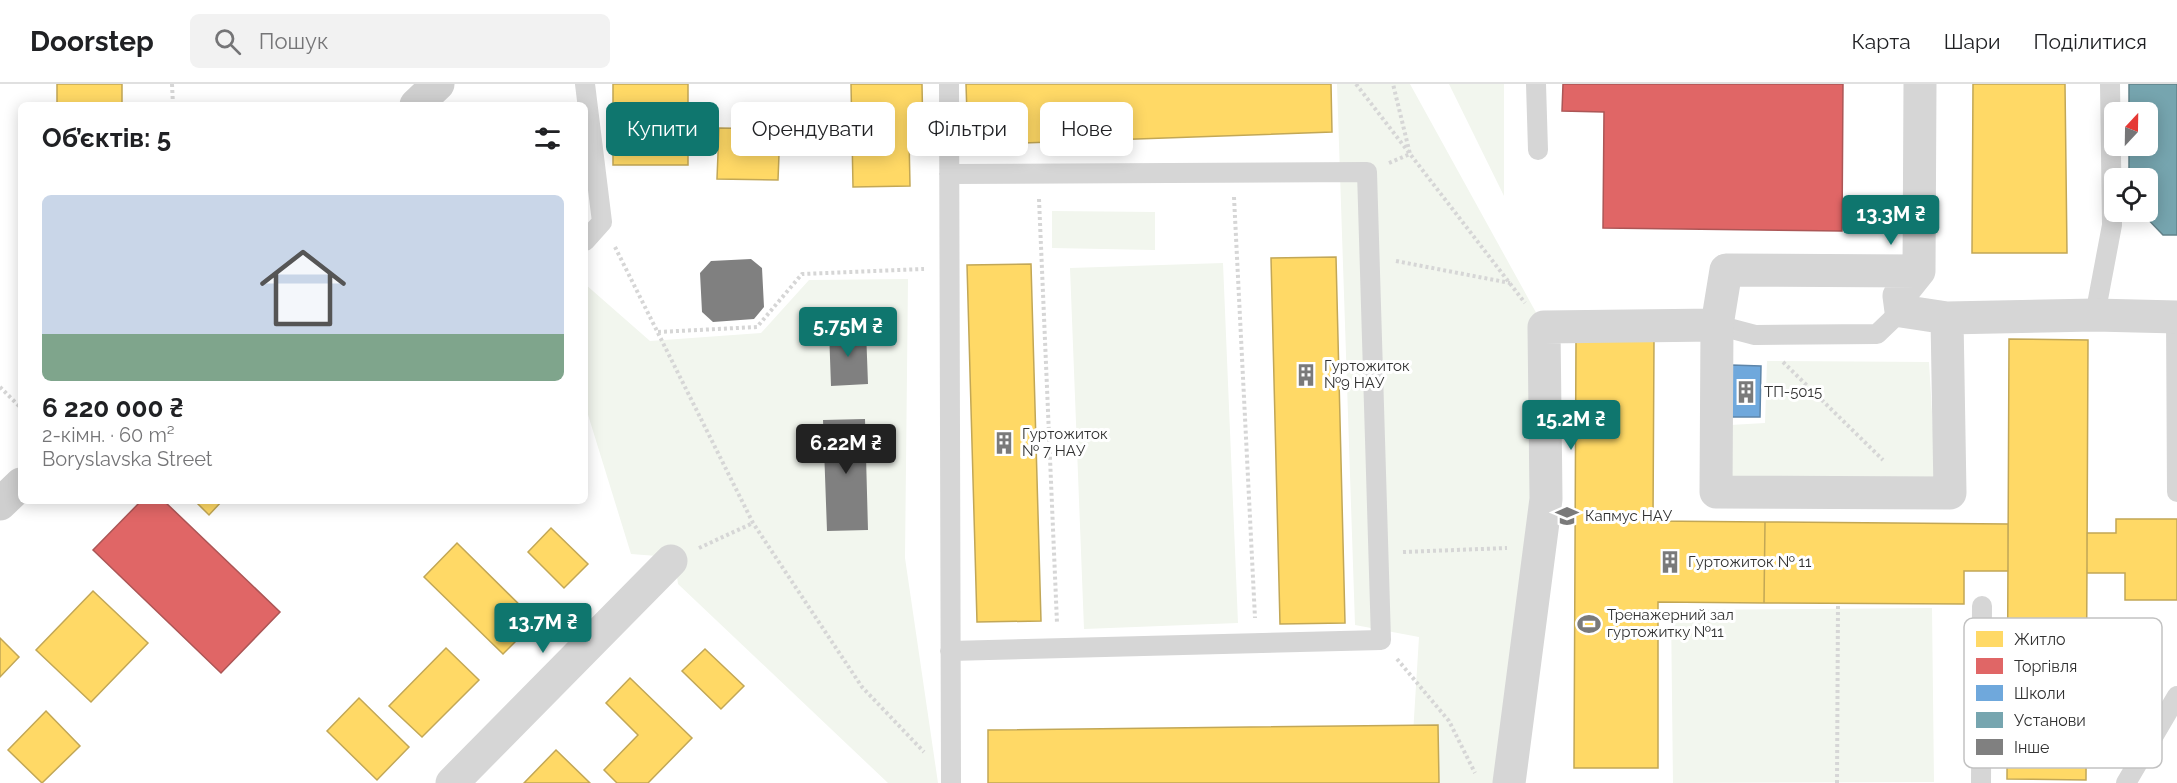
<!DOCTYPE html>
<html lang="uk">
<head>
<meta charset="utf-8">
<style>
	body { margin:0; font-family:Raleway,sans-serif; background:#f2f2f2; color:#202124; height:100vh; display:flex; flex-direction:column; font-size:22px; white-space:nowrap }
	* { box-sizing:border-box; margin:0 }
	p { font-size:20px; color:#757577 }
	.icon { flex:none; width:33px; height:33px; fill:none; stroke:currentColor; stroke-width:2; stroke-linecap:round; stroke-linejoin:round }
	.map { position:relative; flex:1; overflow:hidden }
	.drawer { position:absolute; left:18px; top:18px; width:570px; height:402px; display:flex; flex-direction:column; background:#fff; border-radius:9px; box-shadow:0 3px 15px #0003 }
	.drawer>* { flex:none }
	.top-card { position:absolute; left:606px; top:18px; width:570px; height:54px; display:flex; gap:12px }
	.needle { width:39px; rotate:22deg }
	.controls { position:absolute; left:2104px; top:18px; display:grid; gap:12px }
	.controls a { display:grid; place-items:center; width:54px; height:54px; border-radius:9px; background:#fff; box-shadow:0 3px 15px #0003; font-size:30px }
	.price { position:absolute; translate:-50% -51px; padding:0 14px; border-radius:6px; background:#0f766e; color:#fff; font-size:20px; line-height:39px; filter:drop-shadow(0 2px 3px #0008) }
	.price::after { content:''; position:absolute; left:50%; top:36px; width:18px; height:14px; margin-left:-9px; background:inherit; clip-path:polygon(0 0,100% 0,50% 100%) }
	.price.selected { background:#222; color:#fff }
	ul { padding:0; list-style:none }
	li { display:grid; align-content:center; gap:12px; height:318px; padding:0 24px }
	li span { display:grid; place-items:center; height:186px; border-radius:9px; color:#555 }
	li>.icon { margin-inline-start:auto }
	span .icon { width:108px; height:108px; fill:#fffc; stroke-width:1 }
	li b { font-size:26px }
	h2 { display:flex; justify-content:space-between; align-items:center; height:72px; padding:0 24px; font-size:26px }
	.pill { padding:0 21px; border-radius:9px; background:#fff; box-shadow:0 3px 15px #0003; font-size:21px; line-height:54px }
	.pill.selected { background:#0f766e; color:#fff }
	header { display:flex; align-items:center; gap:36px; box-sizing:border-box; height:84px; padding:0 30px; background:#fff; border-bottom:2px solid #e0e0e0 }
	header strong { font-size:28px }
	nav { display:flex; gap:33px; margin-inline-start:auto; font-size:21px }
	.search { width:420px; height:54px; background:#f2f2f2; display:flex; align-items:center; gap:15px; box-sizing:border-box; padding:0 21px; border-radius:9px; color:#757577; font-size:22px }
	.map>svg:first-child { display:block }
	.green { fill:#f2f6ee }
	.homes { fill:#ffd966; stroke:#c2a756; stroke-width:1.5 }
	.shops { fill:#e06666; stroke:#ac5656; stroke-width:1.5 }
	.schools { fill:#6fa8dc; stroke:#5d85a9; stroke-width:1.5 }
	.public { fill:#76a5af; stroke:#62828a; stroke-width:1.5 }
	.building { fill:#808080 }
	.lines { fill:none; stroke-linecap:round; stroke-linejoin:round }
	.path { stroke:#d6d6d6; stroke-width:4; stroke-dasharray:3 3; stroke-linecap:butt }
	.lane { stroke:#d6d6d6; stroke-width:20 }
	.street { stroke:#d6d6d6; stroke-width:33 }
	.secondary { stroke:#cfcfcf; stroke-width:33 }
	.labels { text-anchor:middle; stroke-width:6; stroke-linejoin:round; paint-order:stroke }
	.poi-label { font-size:15px; fill:#323232; stroke:#fff; text-anchor:start }
	.key { fill:#fff; stroke:#c2c2c2; stroke-width:1.5 }
	.key-label { font-size:16px; fill:#323232 }
</style>
</head>
<body>
<header>
<strong>Doorstep</strong>
<div class="search"><svg class="icon" aria-label="search" viewBox="0 0 24 24"><circle cx="10" cy="10" r="6"/><path d="M15 15l6 6"/></svg>Пошук</div>
<nav><a>Карта</a><a>Шари</a><a>Поділитися</a></nav>
</header>
<div class="map">
<svg width="2177" height="699" viewBox="0 0 2177 699">
	<rect width="100%" height="100%" fill="#fff"/>
	<path class="green" d="M1337,0H1410L1544,243L1519,699H1410L1419,553L1355,541Z
		M1449,0H1504V112Z
		M1052,127L1155,128V166L1052,164Z
		M1223,179L1238,539L1084,545L1070,184Z
		M908,195L905,474L938,699H888L678,500L676,485L657,472L631,470L585,321V200L650,257L761,249L809,196Z
		M1767,277L1929,278L1936,396L1728,395L1730,341L1765,339Z
		M1932,524L1934,698L1673,699L1671,526Z"/>
	<path class="homes" d="M57,0H122V21H57Z
		M613,0H688V81H613Z
		M851,0H922L923,53H909L910,102L853,103Z
		M966,0H1331L1332,48L968,61Z
		M1973,0H2065L2067,169H1972Z
		M719,44L780,45L778,96L717,95Z
		M1336,173L1345,539L1280,540L1271,174Z
		M1031,180L1041,537L977,538L967,181Z
		M1576,255H1654L1653,437L1765,438L1764,519L1658,518V684H1574Z
		M2009,255L2088,256L2086,696L2007,695Z
		M195,417H222L209,431Z
		M2116,435H2177V516H2125V489H2087V449H2116Z
		M1765,438L2008,440V487H1964V520L1764,519Z
		M551,444L588,480L564,504L528,468Z
		M457,459L536,537L503,570L424,493Z
		M93,507L148,559L91,618L36,566Z
		M0,554L19,573L0,593Z
		M446,564L479,596L422,653L389,622Z
		M705,565L744,602L721,625L682,587Z
		M630,594L692,654L648,699H617L604,686L638,651L606,619Z
		M359,614L409,663L377,696L327,647Z
		M46,627L80,662L42,699L8,666Z
		M1438,641L1439,699H988V646Z
		M556,666L590,699H524Z"/>
	<path class="shops" d="M1563,0H1843L1842,147L1603,144L1604,28L1562,27Z
		M141,417H164L280,528L221,589L93,466Z"/>
	<path class="schools" d="M1731,281L1761,282L1760,333H1731Z"/>
	<path class="public" d="M2129,0H2177V151H2163L2141,128H2148V94H2129V62H2148V28H2129Z"/>
	<path class="building" d="M751,175L762,184L764,223L754,235L713,238L702,228L700,189L711,177Z
		M829,246H866L868,300L831,302Z
		M865,335L868,446L827,447L823,336Z"/>
	<g class="lines">
		<path class="path" d="M172,0L173,21
			M1356,0L1525,219
			M1389,79L1410,70L1393,0
			M1234,113L1255,534
			M1039,115L1057,539
			M615,163L753,439L862,603L924,668
			M1396,177L1510,199
			M658,248L757,243L802,190L924,185
			M1783,278L1883,376
			M0,303L20,323
			M699,464L753,439
			M1403,468L1507,464
			M1397,575L1449,637L1475,689
			M1837,699L1838,519"/>
		<path class="lane" d="M585,0L602,138L585,157
			M949,0L951,699
			M1536,0L1538,66
			M949,90L1367,88L1381,556L950,567
			M2095,231L2112,141L2110,0
			M2176,233L2177,408
			M1717,241L1755,251L1877,250L1901,227
			M1981,699L1982,522
			M2126,699L2177,612"/>
		<path class="street" d="M1919,187L1899,212L1901,227L1947,234
			M1717,241L1716,408L1950,409L1947,234L2095,231L2177,233
			M452,699L671,477
			M1509,699L1546,415L1544,243L1717,241L1726,186L1919,187L1920,0"/>
		<path class="secondary" d="M416,21L438,0
			M0,420L21,400"/>
	</g>
	<defs>
		<g id="building-bare" transform="scale(1.8)"><path d="M-4-6H4V6H1V3H-1V6H-4ZM-2.5-4.3h1.7v1.8h-1.7ZM.8-4.3h1.7v1.8H.8ZM-2.5-1h1.7V.8h-1.7ZM.8-1h1.7V.8H.8Z" fill="#7a7a7a" stroke="#fff" stroke-width="2.5" paint-order="stroke"/></g>
		<g id="university-bare" transform="scale(1.8)"><path d="M0-5L7-2L0 1L-7-2ZM-4 1L0 2.5L4 1V4Q0 6-4 4Z" fill="#7a7a7a" stroke="#fff" stroke-width="2.5" paint-order="stroke"/></g>
		<g id="stadium-bare" transform="scale(1.8)"><path d="M0-5a6.5 5 0 1 0 0 10a6.5 5 0 1 0 0-10ZM-3.5-1.8h7v3.6h-7Z" fill="#7a7a7a" stroke="#fff" stroke-width="2.5" paint-order="stroke"/></g>
	</defs>
	<g fill-rule="evenodd">
		<use href="#building-bare" x="1306" y="291"/>
		<use href="#building-bare" x="1746" y="308"/>
		<use href="#building-bare" x="1004" y="359"/>
		<use href="#university-bare" x="1567" y="432"/>
		<use href="#building-bare" x="1670" y="478"/>
		<use href="#stadium-bare" x="1589" y="540"/>
	</g>
	<g class="labels">
		<g class="poi-label">
			<text x="1324" y="287">Гуртожиток<tspan x="1324" dy="17">№9 НАУ</tspan></text>
			<text x="1764" y="313">ТП-5015</text>
			<text x="1022" y="355">Гуртожиток<tspan x="1022" dy="17">№ 7 НАУ</tspan></text>
			<text x="1585" y="437">Капмус НАУ</text>
			<text x="1688" y="483">Гуртожиток № 11</text>
			<text x="1607" y="536">Тренажерний зал<tspan x="1607" dy="17">гуртожитку №11</tspan></text>
		</g>
	</g>
	<rect x="1964" y="534" width="198" height="150" rx="9" class="key"/>
	<rect x="1976" y="547" width="27" height="16" fill="#ffd966"/>
	<rect x="1976" y="574" width="27" height="16" fill="#e06666"/>
	<rect x="1976" y="601" width="27" height="16" fill="#6fa8dc"/>
	<rect x="1976" y="628" width="27" height="16" fill="#76a5af"/>
	<rect x="1976" y="655" width="27" height="16" fill="#808080"/>
	<g class="key-label">
		<text x="2014" y="561">Житло</text>
		<text x="2014" y="588">Торгівля</text>
		<text x="2014" y="615">Школи</text>
		<text x="2014" y="642">Установи</text>
		<text x="2014" y="669">Інше</text>
	</g>
</svg>
<div class="controls">
<a><svg class="needle" viewBox="-14 -14 28 28"><path d="M0-13l5 13h-10z" fill="#e53935"/><path d="M0 13l5-13h-10z" fill="#757577"/></svg></a>
<a><svg class="icon" aria-label="locate" viewBox="0 0 24 24"><circle cx="12" cy="12" r="6"/><path d="M12 2v4M12 18v4M2 12h4M18 12h4"/></svg></a>
</div>
<b class="price" style="left:1891px;top:162px">13.3M ₴</b>
<b class="price" style="left:848px;top:274px">5.75M ₴</b>
<b class="price" style="left:1571px;top:367px">15.2M ₴</b>
<b class="price selected" style="left:846px;top:391px">6.22M ₴</b>
<b class="price" style="left:543px;top:570px">13.7M ₴</b>
<div class="top-card">
<a class="pill selected">Купити</a>
<a class="pill">Орендувати</a>
<a class="pill">Фільтри</a>
<a class="pill">Нове</a>
</div>
<section class="drawer">
<h2>Об’єктів: 5<svg class="icon" aria-label="filters" viewBox="0 0 24 24"><path d="M4 7h16M4 17h16"/><circle cx="9" cy="7" r="2"/><circle cx="15" cy="17" r="2"/></svg></h2>
<ul>
<li><span style="background:linear-gradient(#c9d6e8 75%,#7fa58c 0)"><svg class="icon" aria-label="home" viewBox="0 0 24 24"><path d="M3 11l9-7 9 7M6 9v11h12V9"/></svg></span><div><b>6 220 000 ₴</b><p>2-кімн. · 60 m²</p><p>Boryslavska Street</p></div></li>
</ul>
</section>
</div>
</body>
</html>
